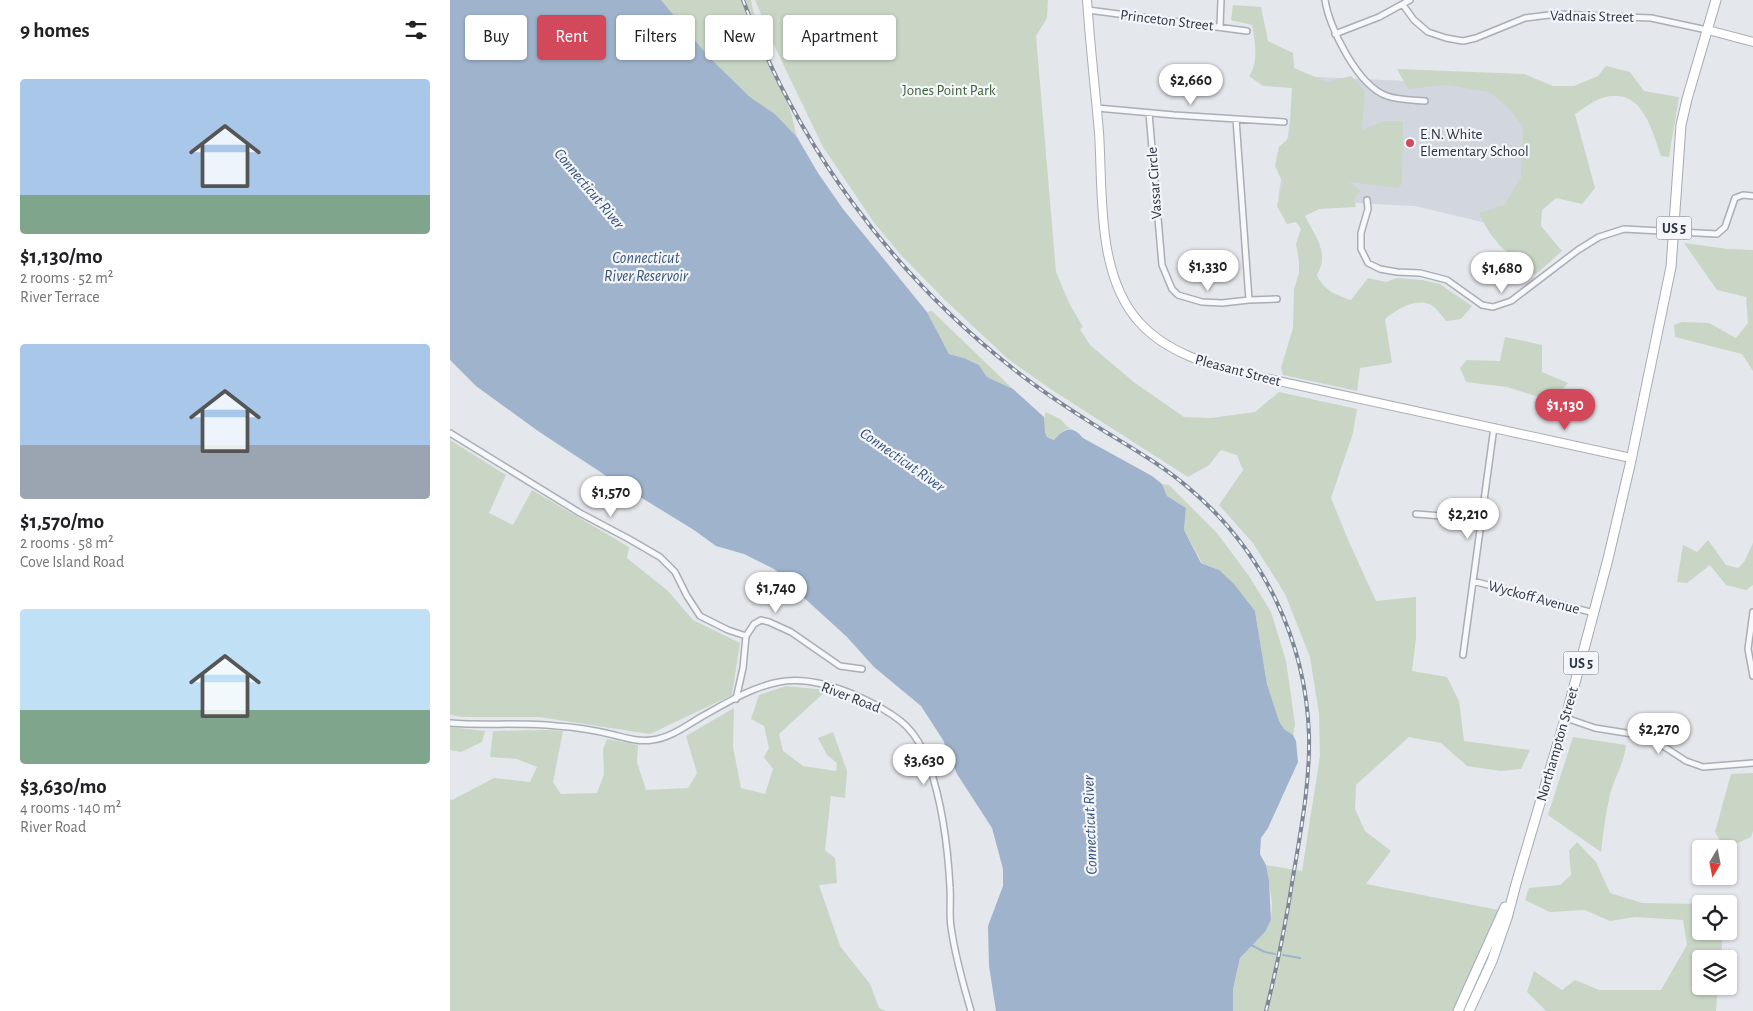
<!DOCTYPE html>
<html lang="en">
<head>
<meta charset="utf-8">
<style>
	body { margin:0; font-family:"Alegreya Sans",sans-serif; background:#f6f6f6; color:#202124; height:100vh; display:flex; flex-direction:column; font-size:19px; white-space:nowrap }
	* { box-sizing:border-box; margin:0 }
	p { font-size:16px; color:#757577 }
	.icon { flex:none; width:28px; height:28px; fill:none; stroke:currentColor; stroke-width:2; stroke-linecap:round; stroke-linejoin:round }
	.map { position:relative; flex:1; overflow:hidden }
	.drawer { display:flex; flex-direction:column; background:#fff; width:450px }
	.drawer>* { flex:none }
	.hud { position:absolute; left:15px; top:15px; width:475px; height:45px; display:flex; gap:10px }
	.needle { width:32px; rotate:190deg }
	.tools { position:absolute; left:1242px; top:840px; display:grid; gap:10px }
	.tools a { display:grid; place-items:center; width:45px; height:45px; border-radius:5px; background:#fff; box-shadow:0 1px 4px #0004; font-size:25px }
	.price { position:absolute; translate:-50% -42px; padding:0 11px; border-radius:18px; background:#fff; color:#222; font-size:16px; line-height:32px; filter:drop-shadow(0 1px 2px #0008) }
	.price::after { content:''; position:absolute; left:50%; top:30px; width:15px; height:11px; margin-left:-8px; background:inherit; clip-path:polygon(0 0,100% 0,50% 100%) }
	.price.active { background:#d1495b; color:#fff }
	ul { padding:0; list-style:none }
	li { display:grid; align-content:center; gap:10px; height:265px; padding:0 20px }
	li span { display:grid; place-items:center; height:155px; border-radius:5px; color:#555 }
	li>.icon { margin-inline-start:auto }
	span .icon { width:90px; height:90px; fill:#fffc; stroke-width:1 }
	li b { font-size:21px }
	h2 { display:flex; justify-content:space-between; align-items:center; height:60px; padding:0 20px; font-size:21px }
	.chip { padding:0 18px; border-radius:5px; background:#fff; box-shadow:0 1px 4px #0004; font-size:18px; line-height:45px }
	.chip.active { background:#d1495b; color:#fff }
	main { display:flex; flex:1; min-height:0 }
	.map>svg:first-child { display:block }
	.built { fill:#d2d6de }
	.green { fill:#c9d6c5 }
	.water { fill:#9fb4cc }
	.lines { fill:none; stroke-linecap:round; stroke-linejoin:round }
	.stream { stroke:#9fb4cc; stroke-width:2 }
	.street-casing { stroke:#a9aeb7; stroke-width:8 }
	.secondary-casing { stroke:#a9aeb7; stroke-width:10 }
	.primary-casing { stroke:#a3abb8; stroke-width:11 }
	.street { stroke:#f7f8fa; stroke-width:5 }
	.secondary { stroke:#fff; stroke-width:8 }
	.primary { stroke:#fff; stroke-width:9 }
	.rail-casing { stroke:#7d8696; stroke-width:4 }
	.rail { stroke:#f4f6f9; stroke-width:2; stroke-dasharray:5.5; stroke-linecap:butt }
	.poi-dot { fill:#d1495b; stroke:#f4f6f9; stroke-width:2 }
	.labels { text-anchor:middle; stroke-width:4.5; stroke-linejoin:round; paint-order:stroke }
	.shield { fill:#f4f6f9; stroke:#676e7b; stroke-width:1 }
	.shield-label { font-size:14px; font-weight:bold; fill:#2b3445 }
	.street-label { font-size:15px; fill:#2b3445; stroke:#f4f6f9 }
	.park-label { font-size:15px; fill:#3f6138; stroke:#f4f6f9 }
	.poi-label { font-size:15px; fill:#2b3445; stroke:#f4f6f9; text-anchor:start }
	.water-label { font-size:16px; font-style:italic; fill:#34527a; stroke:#f4f6f9 }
</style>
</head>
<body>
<main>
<section class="drawer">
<h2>9 homes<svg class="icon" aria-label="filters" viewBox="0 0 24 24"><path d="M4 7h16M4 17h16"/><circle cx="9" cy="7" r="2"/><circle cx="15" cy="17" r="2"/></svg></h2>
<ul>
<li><span style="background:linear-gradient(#a9c7e8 75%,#7fa58c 0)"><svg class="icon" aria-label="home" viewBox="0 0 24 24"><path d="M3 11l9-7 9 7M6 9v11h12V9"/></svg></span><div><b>$1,130/mo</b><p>2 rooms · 52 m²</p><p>River Terrace</p></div></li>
<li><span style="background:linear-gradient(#a9c7e8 65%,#9aa5b1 0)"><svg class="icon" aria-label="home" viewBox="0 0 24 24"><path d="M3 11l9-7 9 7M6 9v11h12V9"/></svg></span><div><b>$1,570/mo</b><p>2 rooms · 58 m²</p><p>Cove Island Road</p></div></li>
<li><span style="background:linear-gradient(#bfe0f5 65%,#7fa58c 0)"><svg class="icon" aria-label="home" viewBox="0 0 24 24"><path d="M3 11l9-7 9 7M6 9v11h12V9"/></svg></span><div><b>$3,630/mo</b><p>4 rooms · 140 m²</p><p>River Road</p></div></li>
</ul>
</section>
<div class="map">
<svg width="1303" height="1011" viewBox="0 0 1303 1011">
	<rect width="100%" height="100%" fill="#e4e7ec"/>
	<path class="built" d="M847,76L1089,87L1074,232L965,206L828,199Z"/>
	<path class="green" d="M211,0H301L303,10L341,113L347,137L325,114L300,97L259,57Z
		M305,0H598L597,18L586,36L606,272L620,305L633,327L630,329L640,345L685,383L734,417L761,418L805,412L829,392L907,409L903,433L881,498L899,542L926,601L966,597V638L962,671L997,677L1009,701L1014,741L1080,750L1071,769L1051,771L1017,766L991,743L959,737L906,785L905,809L915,831L941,851L916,884L1064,913L1009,1011H783V989L790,958L815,932L821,920L822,903L816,865L852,871L870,756L869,714L860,657L835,594L803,543L769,505L793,470L787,455L771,450L759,465L738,477L602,390L558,359L495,300L451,255L425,224L373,147L323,43Z
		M783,5L811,7L818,41L843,53L844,68L877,82L901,76L915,91L912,130L934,121H953L952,184L947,188L899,182L911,191L904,198L906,207L869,209L855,216C865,236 880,253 867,275C875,292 885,294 901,300L918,278L936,282L947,278L972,280L990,284L1022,306L1011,319L996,321C992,316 985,306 979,304C965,298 945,310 935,319L942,363L910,368L907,391L833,375L831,368L843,328L844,289L849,273V261L846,244L851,229L846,222L837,224L827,206L833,183L825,166L829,147L839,138L842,88L813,86L799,76C809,63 805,41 802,25L781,20Z
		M1156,66L1180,72L1194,91L1229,97L1219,157L1211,156C1201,127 1191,86 1152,98C1143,101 1133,109 1125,114L1145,188L1132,204L1106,198L1092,210L1091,226L1112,251L1085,275C1076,263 1072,262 1060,254C1046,244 1036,229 1029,213L1054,205L1071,178L1073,127L1058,107L1039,92L997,85L958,89L947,69L1074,74L1103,86H1124L1148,76Z
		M1234,243L1278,249L1303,250V371L1292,354L1225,337L1224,325L1232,322L1259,323L1286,338L1298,323L1296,297L1267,290Z
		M482,311L563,389L537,377L529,365L514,358L499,354L477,312Z
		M1055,337L1092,345V372L1118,383L1102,401L1057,387L1016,382L1010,368L1017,360L1050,361Z
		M596,412L610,419L620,429L614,430L605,440L597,437C594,430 593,419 596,412Z
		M0,440L56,475L39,513L63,525L82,490L179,547L177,558L218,591L243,620L290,643L282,695L200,734L89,717H12L0,715Z
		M712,484L719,485L767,533L799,576L821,612L836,661L845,724L843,735L834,729L829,721L817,684L805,611L769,570L752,563L734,530L736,508L717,496Z
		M1258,540L1276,565L1288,568L1294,562L1303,543V585L1296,590L1276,585L1260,565L1237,583L1227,582L1233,545L1247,552Z
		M336,686L377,690L329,734L333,751L353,766L386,771L387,763L377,755L368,738L383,732L397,771L395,798L381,796L375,850L385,858L387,883L369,885L390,946L420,984L429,1008L436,1011H0V799L2,800L44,778L80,782L87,767L67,759L40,757L43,731L96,730L113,731L103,782L111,794L147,793L154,774L153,749L157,739L188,745L187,762L196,790L238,788L247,773L236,736L284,708L283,747L291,788L315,794L323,769L314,757L319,748L314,726L301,719L309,695Z
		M0,728V727L35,731L32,742L11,752L0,750Z
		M1123,737L1176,745C1174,763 1165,777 1160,794C1156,813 1153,832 1151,852L1098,815Z
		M1303,773V831L1301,837L1275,849L1265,832L1281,774Z
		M1127,842L1146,862L1160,893L1192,903L1251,904V931H1273L1271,959H1251V986H1268L1266,1011H1096L1077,992L1084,971L1112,990L1125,980L1149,990H1211L1237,945L1233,920L1185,917L1160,921L1135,910L1100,912L1075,900L1079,888L1110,885L1121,875L1119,851Z"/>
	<path class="water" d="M0,0H211L259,57L300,97L325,114L347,137L368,173L393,209L477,312L499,354L514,358L529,365L537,377L563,389L594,417L595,432L597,437L604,440C615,428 622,425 633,438L702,476L712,484L717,496L736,508L734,530L751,563L769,570L784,584L805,611L817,684L829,721L834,729L843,735L846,741L848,762L818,828L811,838L810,854L816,865L819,881L821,920L815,932L790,958L783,989V1011H546L539,966L538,926L553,886V869L542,828L507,774L493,740L471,706L424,667L397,637L352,596L338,580L324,569L294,554L266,546L244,530L161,479L88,431L26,386L0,360Z"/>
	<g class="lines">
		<path class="stream" d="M801,945L815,952L825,954
			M833,955L850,958"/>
		<g class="street-casing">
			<path id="street" d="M875,0C879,28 908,86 937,96C948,100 963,100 975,101
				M953,5L964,20L978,32L996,38L1013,41L1026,38L1075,18L1107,14L1201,18L1257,30
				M638,10L797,31
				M770,26L771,0
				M885,34L929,17L960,0
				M647,108L724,115L834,122
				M699,113L712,265L722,289L728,295L752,302L772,303L799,300L786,119
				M917,200L918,209L911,233V249L918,263L930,269L947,272L970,273L997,280L1032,305L1043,307L1061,301L1128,250L1149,237L1174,229L1267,234L1275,227L1285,198L1293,195L1303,196
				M799,300L827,299
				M0,433L130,513L179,539L210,557L225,572L237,596L250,616L278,630L296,636
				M966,514L1031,519
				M1023,581L1144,613
				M1303,612L1298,649L1303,676
				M1013,655L1044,427
				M286,699L293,668L296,636L304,624L311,620L319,622L341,632L390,666L412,669
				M1116,718L1145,728L1189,735L1204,740L1236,761L1253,767L1303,763
				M0,723C35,726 71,722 106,726C125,727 144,730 164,735C176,738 189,742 202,740C220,738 236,726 251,717C276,703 302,687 329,682C358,676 395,689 420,702C451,718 467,730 479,765C492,803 498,848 500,888C501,901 499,914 501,927C505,955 513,984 521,1011"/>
		</g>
		<g class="secondary-casing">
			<path id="secondary" d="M637,0C640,44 645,88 649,132C653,192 646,274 689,322C717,353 757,364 796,374L1181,458
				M1258,30L1303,42"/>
		</g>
		<g class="primary-casing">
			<path id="primary" d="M1008,1011L1055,907
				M1019,1011L1042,961L1057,918L1066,884L1118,709L1158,559L1180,465L1221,267L1231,125L1237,99L1266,0"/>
		</g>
		<use href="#street" class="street"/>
		<use href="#secondary" class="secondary"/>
		<use href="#primary" class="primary"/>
		<g class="rail-casing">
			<path id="rail" d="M293,0C347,144 440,272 561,367C592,392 625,413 659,434C687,451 716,468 741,490C813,551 856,641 859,735C860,783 851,830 843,877C836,922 827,967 816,1011"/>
		</g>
		<use href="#rail" class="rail"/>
	</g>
	<circle class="poi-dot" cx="960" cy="143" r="5"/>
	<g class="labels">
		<g class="shield">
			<rect x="1206.5" y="216.5" width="35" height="23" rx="4"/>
			<rect x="1113.5" y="651.5" width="35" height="23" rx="4"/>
		</g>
		<g class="shield-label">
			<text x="1224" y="233">US 5</text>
			<text x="1131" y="668">US 5</text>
		</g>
		<g class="street-label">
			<text transform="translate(1142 16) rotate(1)" y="5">Vadnais Street</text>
			<text transform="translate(717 20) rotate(7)" y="5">Princeton Street</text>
			<text transform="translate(704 183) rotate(-94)" y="5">Vassar Circle</text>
			<text transform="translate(788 370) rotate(15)" y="5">Pleasant Street</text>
			<text transform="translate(1084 597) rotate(15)" y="5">Wyckoff Avenue</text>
			<text transform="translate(401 697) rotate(21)" y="5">River Road</text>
			<text transform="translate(1107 744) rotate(-74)" y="5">Northampton Street</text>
		</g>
		<g class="park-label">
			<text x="499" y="95">Jones Point Park</text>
		</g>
		<g class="poi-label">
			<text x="970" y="139">E.N. White<tspan x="970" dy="17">Elementary School</tspan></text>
		</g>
		<g class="water-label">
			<text transform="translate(140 188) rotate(50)" y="6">Connecticut River</text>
			<text x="196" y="263">Connecticut<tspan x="196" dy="18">River Reservoir</tspan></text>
			<text transform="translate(453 459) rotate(35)" y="6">Connecticut River</text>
			<text transform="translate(639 825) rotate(-92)" y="6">Connecticut River</text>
		</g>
	</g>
</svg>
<div class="tools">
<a><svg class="needle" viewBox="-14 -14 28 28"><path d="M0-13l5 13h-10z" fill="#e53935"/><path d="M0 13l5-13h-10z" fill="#757577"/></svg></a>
<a><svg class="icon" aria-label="locate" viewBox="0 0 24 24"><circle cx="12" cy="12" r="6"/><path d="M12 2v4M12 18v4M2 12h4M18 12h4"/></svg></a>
<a><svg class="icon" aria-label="layers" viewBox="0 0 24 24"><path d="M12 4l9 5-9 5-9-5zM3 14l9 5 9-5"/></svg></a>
</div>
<b class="price" style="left:741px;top:106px">$2,660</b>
<b class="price" style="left:758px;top:292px">$1,330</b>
<b class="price" style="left:1052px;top:294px">$1,680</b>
<b class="price active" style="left:1115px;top:431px">$1,130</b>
<b class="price" style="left:161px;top:518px">$1,570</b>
<b class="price" style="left:1018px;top:540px">$2,210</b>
<b class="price" style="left:326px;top:614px">$1,740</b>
<b class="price" style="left:1209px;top:755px">$2,270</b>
<b class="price" style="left:474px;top:786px">$3,630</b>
<div class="hud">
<a class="chip">Buy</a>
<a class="chip active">Rent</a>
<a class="chip">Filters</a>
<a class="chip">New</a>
<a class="chip">Apartment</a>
</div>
</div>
</main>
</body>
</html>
